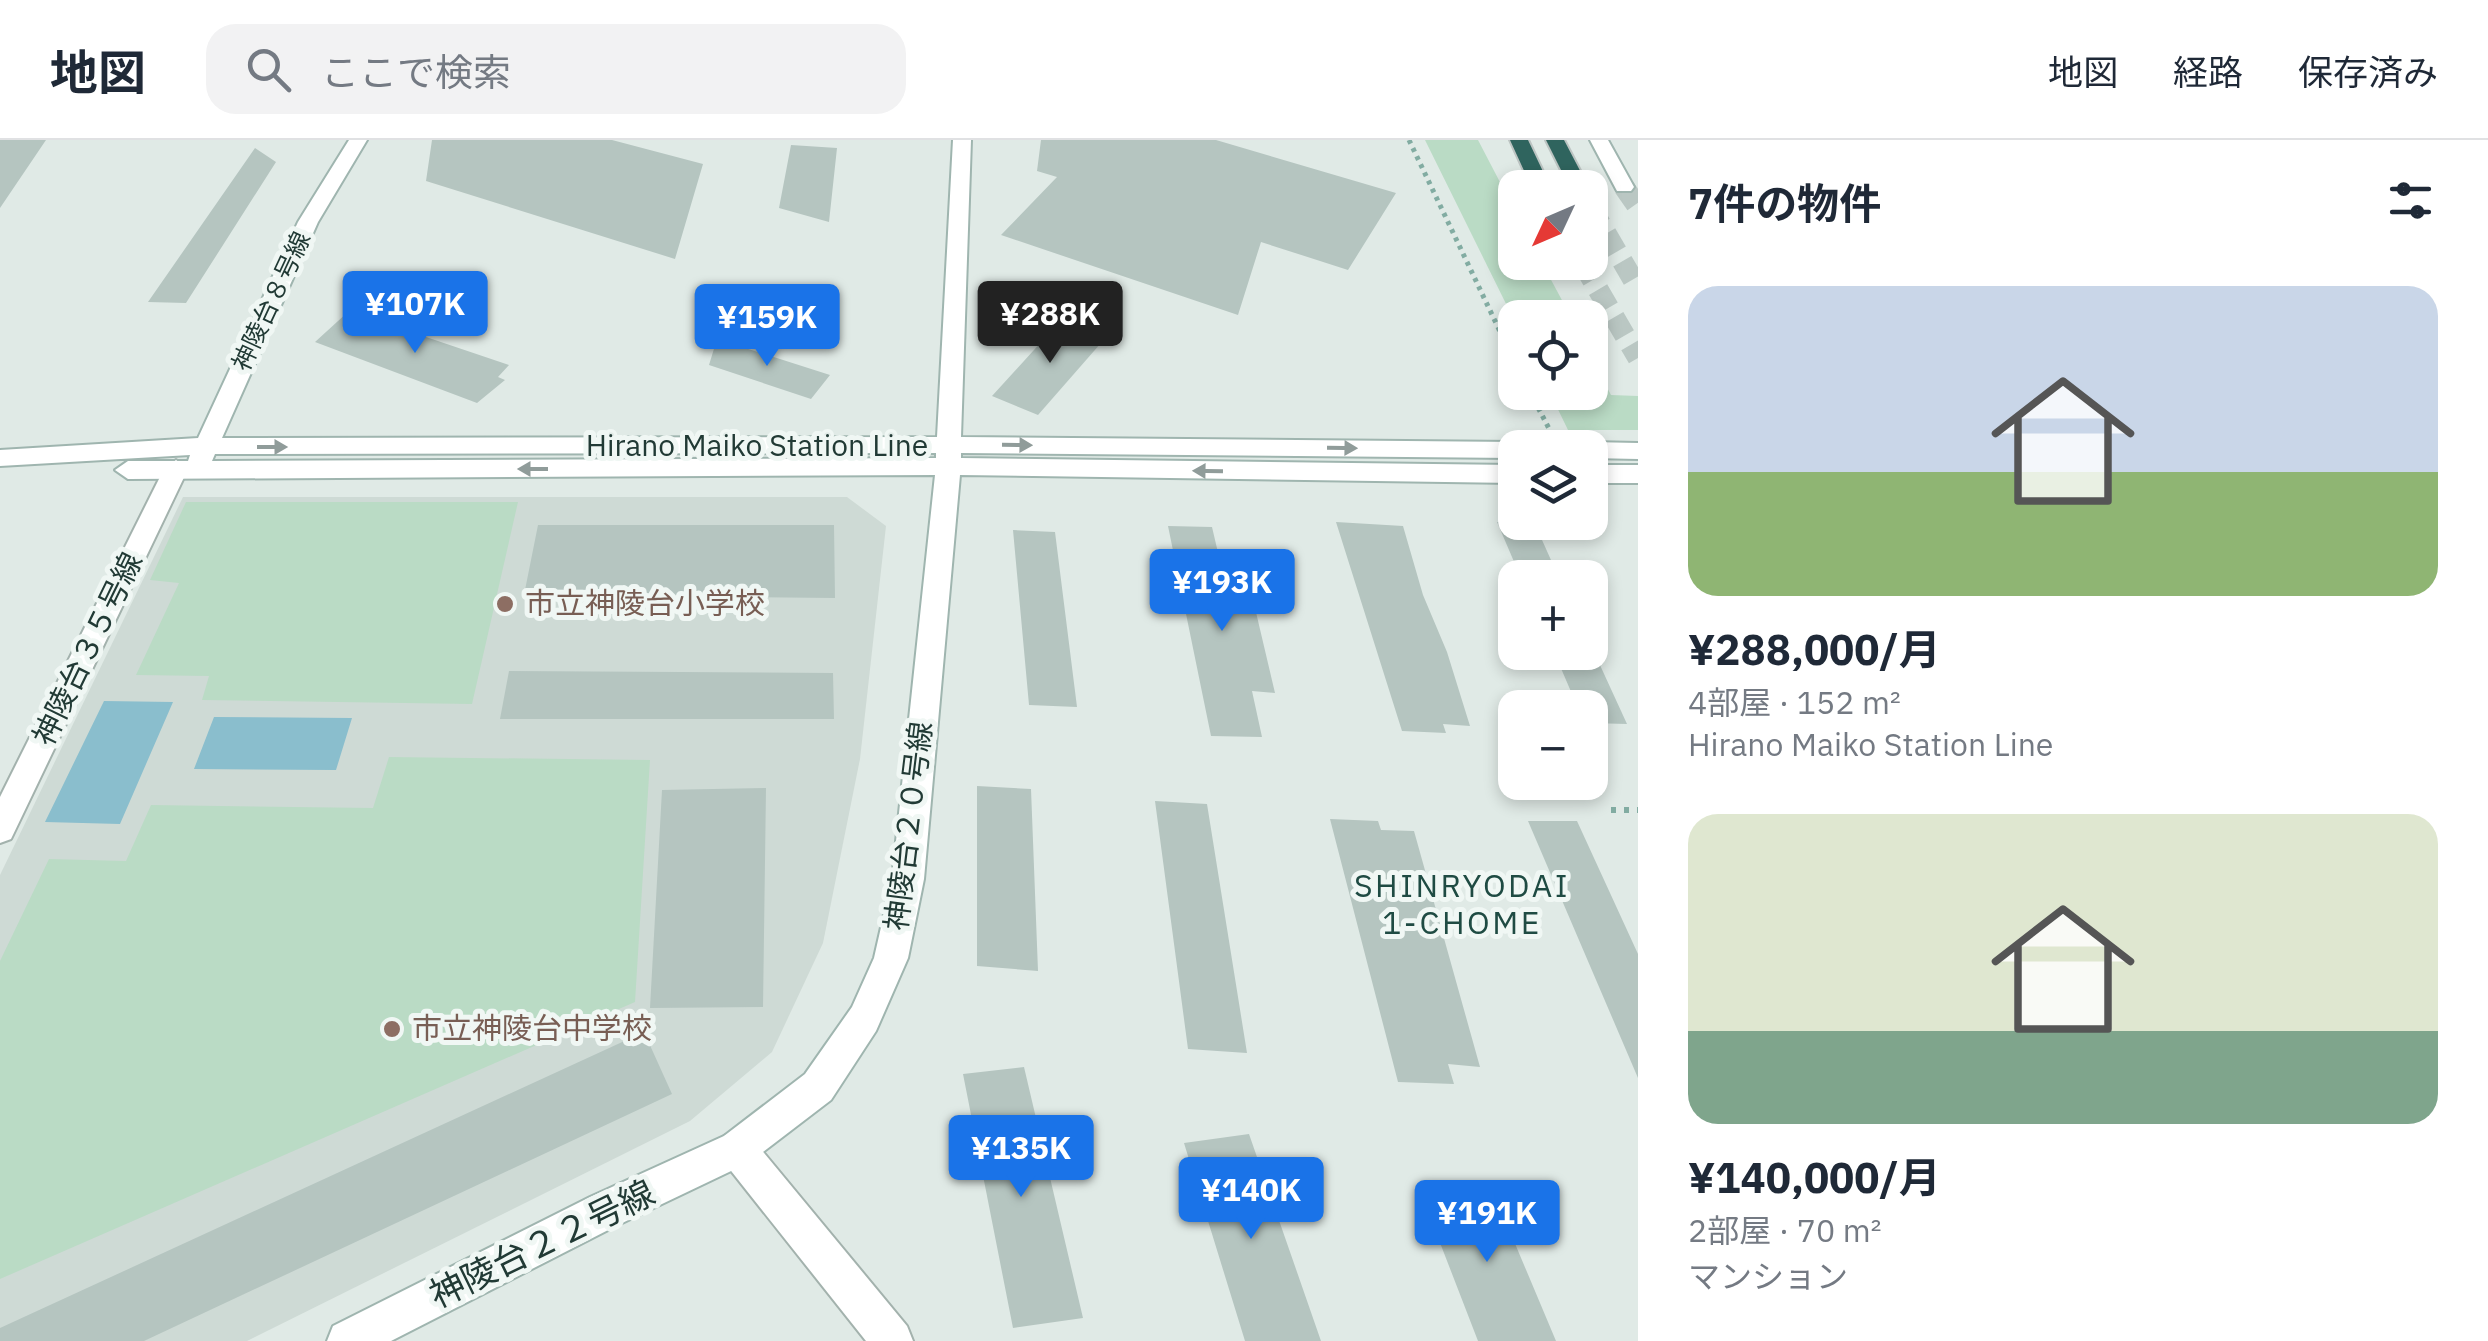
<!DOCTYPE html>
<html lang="ja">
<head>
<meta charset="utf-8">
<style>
	body { margin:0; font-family:"IBM Plex Sans","Noto Sans JP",sans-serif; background:#f2f2f3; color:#1f2937; height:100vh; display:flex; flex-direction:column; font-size:38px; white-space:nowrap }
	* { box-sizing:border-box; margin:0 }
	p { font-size:32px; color:#747a83 }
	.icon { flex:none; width:55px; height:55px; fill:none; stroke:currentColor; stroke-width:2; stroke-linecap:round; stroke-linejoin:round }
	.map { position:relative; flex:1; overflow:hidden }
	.details { display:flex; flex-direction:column; background:#fff; width:850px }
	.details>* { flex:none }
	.needle { width:65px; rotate:226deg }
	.fabs { position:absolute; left:1498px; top:30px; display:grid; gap:20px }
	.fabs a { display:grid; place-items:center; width:110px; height:110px; border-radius:20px; background:#fff; box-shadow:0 5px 15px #0003; font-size:50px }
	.price { position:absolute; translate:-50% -85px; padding:0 22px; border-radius:10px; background:#1a73e8; color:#fff; font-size:32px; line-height:65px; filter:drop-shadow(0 2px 5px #0008) }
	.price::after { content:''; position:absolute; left:50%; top:60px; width:30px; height:22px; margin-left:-15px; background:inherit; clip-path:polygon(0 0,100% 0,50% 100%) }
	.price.current { background:#222; color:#fff }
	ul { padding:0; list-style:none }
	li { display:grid; align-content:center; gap:20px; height:530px; padding:0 50px }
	li span { display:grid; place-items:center; height:310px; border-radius:30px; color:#555 }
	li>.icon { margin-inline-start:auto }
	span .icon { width:180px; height:180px; fill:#fffc; stroke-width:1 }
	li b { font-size:42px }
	h2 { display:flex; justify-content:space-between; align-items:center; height:120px; padding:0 50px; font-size:42px }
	header { display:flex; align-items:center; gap:60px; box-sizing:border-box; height:140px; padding:0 50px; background:#fff; border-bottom:2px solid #e0e1e3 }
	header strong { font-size:48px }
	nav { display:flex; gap:55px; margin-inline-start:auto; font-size:35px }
	.search { width:700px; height:90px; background:#f2f2f3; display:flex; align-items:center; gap:25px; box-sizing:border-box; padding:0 35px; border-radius:30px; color:#747a83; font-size:38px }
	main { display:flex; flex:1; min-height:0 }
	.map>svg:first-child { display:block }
	.built { fill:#cedad5 }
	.green { fill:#badbc5 }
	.water { fill:#8abecd }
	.building { fill:#b5c5c0 }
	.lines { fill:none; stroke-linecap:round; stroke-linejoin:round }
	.secondary-tunnel { stroke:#bac7c3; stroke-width:21; stroke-dasharray:21 11; stroke-linecap:butt }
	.highway-tunnel { stroke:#bac7c3; stroke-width:21; stroke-dasharray:21 11; stroke-linecap:butt }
	.street-casing { stroke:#a3b2ad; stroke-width:4 }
	.secondary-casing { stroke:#9fb5af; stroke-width:4 }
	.highway-casing { stroke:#bcc4c2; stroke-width:4 }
	.path-far1 { stroke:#82aca2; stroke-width:5; stroke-dasharray:4 5; stroke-linecap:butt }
	.path { stroke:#82aca2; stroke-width:6; stroke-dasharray:5 8; stroke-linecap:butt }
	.street { fill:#fff; fill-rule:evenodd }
	.secondary { fill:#fff; fill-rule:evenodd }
	.highway { fill:#2f645e; fill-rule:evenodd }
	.oneway { fill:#909c9a }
	.education-dot { fill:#8d6e63; stroke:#f0f7f4; stroke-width:4 }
	.labels { text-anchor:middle; stroke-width:10; stroke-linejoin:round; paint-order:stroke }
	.far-street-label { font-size:25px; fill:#213a35; stroke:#f0f7f4 }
	.street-label { font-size:30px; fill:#213a35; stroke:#f0f7f4 }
	.education-label { font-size:30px; fill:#785e54; stroke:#f0f7f4; text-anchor:start }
	.neighbourhood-label { font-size:32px; letter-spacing:2.5px; fill:#1f4b43; stroke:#f0f7f4 }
	.near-street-label { font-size:35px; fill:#213a35; stroke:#f0f7f4 }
</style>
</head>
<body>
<header>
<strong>地図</strong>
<div class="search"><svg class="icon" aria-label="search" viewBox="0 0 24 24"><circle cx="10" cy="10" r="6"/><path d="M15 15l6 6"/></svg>ここで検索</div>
<nav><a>地図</a><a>経路</a><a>保存済み</a></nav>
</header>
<main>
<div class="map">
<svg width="1638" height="1201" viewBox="0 0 1638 1201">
	<rect width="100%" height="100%" fill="#e0eae6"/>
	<path class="built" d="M183,357H847L886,386L860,619L823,803L772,912L690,981L247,1201H0V735Z"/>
	<path class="green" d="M1425,0H1478L1515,71V122L1542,123L1571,177L1515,178V182Z
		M1590,215L1611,255L1638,256V290H1568L1550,253L1590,252Z
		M186,362H518L472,564L202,560L209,536L136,535L179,443L150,440Z
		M389,617L650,620L635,862L0,1139V821L49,719L126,721L151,665L373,668Z"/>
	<path class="water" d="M104,561L173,562L120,684L45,682Z
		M214,577L352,578L336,630L194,629Z"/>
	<path class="building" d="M0,0H46L0,68Z
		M432,0H612L703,24L675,119L426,41Z
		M1041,0H1216L1396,53L1348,130L1261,102L1238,175L1001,95L1057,37L1037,31Z
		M791,5L837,8L829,82L779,68Z
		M255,8L276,22L186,163L148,162Z
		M349,171L509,225L498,237L505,240L477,263L315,202Z
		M1063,178L1108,195L1038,275L992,256Z
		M717,199L830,235L811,259L709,225Z
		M1336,382L1403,386L1423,455L1447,512L1470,586L1443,584L1446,593L1402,591Z
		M1497,382H1534L1559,438H1521Z
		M538,385H834L835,458L524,455Z
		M1168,386L1212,387L1223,434H1247L1275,553L1252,551L1262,597L1211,596Z
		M1013,390L1055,392L1077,567L1029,565Z
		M1590,504L1594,512L1627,584L1590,583V568H1578L1554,512H1590Z
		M509,531L833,533L834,579H500Z
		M977,646L1031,649L1038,831L977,826Z
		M766,648L763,867L650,868L662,650Z
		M1155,661L1207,664L1247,913L1188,909Z
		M1330,679L1378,681L1381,690L1414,691L1480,927L1448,924L1454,944L1398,942Z
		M1528,681H1577L1638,814V938Z
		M644,892L672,954L144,1201H0V1188Z
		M1024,927L1083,1178L1013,1188L963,934Z
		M1249,994L1321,1201H1245L1184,1003Z
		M1490,1044L1556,1201H1478L1420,1051Z"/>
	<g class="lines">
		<path class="secondary-tunnel" d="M1624,47L1638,67"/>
		<path class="highway-tunnel" d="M1590,66L1638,148
			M1582,122L1638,218"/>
		<g class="street-casing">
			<path id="street" d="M176,320L188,329L11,699L0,703V657L164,329Z
				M737,990L750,996L907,1186L913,1201H866L724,1022L718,1009L724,996Z"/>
		</g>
		<g class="secondary-casing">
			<path id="secondary" d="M349,0H367L318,82L222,298L937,297L953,0H971L961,297L1515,302L1526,308H1515V318L961,313V318L1515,325V343L960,335L924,739L908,818L876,891L831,960L750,1022L618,1085L391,1201H327L333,1186L590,1057L724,996L805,934L852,867L874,818L892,739L935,335L128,339L115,330L128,321H188L190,315L0,326V310L198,298L298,82ZM936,313V318L212,321L215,314Z
				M1590,0H1608L1634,47L1631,51H1617Z
				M1590,302L1638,303V319L1590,318V308H1579Z
				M1590,325H1638V343H1590Z"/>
		</g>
		<g class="highway-casing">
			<path id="highway" d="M1510,0H1528L1548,42L1545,46H1531Z
				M1546,0H1564L1587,44L1584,48H1570Z"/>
		</g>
		<path class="path-far1" d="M1409,0L1515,223
			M1530,252L1557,304"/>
		<path class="path" d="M1555,301L1559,308
			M1611,670H1638"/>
		<use href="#street" class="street"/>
		<use href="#secondary" class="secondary"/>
		<use href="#highway" class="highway"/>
	</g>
	<defs><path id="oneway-solid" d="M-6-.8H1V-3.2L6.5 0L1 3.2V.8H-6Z" transform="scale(2.5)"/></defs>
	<g class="oneway">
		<use href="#oneway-solid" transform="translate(1017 305) rotate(1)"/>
		<use href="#oneway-solid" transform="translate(272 307)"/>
		<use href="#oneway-solid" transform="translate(1342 308) rotate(1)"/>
		<use href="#oneway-solid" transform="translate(533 329) rotate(-180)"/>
		<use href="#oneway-solid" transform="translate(1208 331) rotate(-179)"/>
	</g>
	<g class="education-dot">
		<circle cx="505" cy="464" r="10"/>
		<circle cx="392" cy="889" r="10"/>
	</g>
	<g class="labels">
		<g class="far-street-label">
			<text transform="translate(271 161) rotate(-65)" y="9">神陵台８号線</text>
		</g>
		<g class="street-label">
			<text x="757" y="316">Hirano Maiko Station Line</text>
			<text transform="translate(88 509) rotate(-64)" y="10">神陵台３５号線</text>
			<text transform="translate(909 686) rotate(-83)" y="10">神陵台２０号線</text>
		</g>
		<g class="education-label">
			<text x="525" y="474">市立神陵台小学校</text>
			<text x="412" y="899">市立神陵台中学校</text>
		</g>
		<g class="neighbourhood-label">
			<text x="1462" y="757">SHINRYODAI<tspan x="1462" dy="37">1-CHOME</tspan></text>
		</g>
		<g class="near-street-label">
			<text transform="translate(542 1104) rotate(-26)" y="12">神陵台２２号線</text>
		</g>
	</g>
</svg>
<div class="fabs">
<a><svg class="needle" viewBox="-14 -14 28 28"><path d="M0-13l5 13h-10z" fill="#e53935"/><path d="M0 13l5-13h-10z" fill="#747a83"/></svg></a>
<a><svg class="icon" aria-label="locate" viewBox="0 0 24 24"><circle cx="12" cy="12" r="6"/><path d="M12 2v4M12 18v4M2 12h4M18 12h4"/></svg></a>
<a><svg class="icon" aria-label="layers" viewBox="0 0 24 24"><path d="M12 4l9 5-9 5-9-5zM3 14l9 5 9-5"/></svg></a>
<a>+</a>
<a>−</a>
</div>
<b class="price" style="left:415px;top:216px">¥107K</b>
<b class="price current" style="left:1050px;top:226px">¥288K</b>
<b class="price" style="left:767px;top:229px">¥159K</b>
<b class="price" style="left:1222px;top:494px">¥193K</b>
<b class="price" style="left:1021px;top:1060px">¥135K</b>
<b class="price" style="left:1251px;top:1102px">¥140K</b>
<b class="price" style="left:1487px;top:1125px">¥191K</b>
</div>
<section class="details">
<h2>7件の物件<svg class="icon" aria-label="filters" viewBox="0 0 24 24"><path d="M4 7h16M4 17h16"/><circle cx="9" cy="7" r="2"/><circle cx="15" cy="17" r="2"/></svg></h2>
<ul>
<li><span style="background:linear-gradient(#c9d6e8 60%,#8fb573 0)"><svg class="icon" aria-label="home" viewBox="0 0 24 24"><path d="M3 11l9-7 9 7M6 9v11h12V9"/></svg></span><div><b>¥288,000/月</b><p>4部屋 · 152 m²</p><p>Hirano Maiko Station Line</p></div></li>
<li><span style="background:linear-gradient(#dfe7d0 70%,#7fa58c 0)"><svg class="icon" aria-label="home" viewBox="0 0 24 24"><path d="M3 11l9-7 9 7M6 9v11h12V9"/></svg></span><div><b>¥140,000/月</b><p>2部屋 · 70 m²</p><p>マンション</p></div></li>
</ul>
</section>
</main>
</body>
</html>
